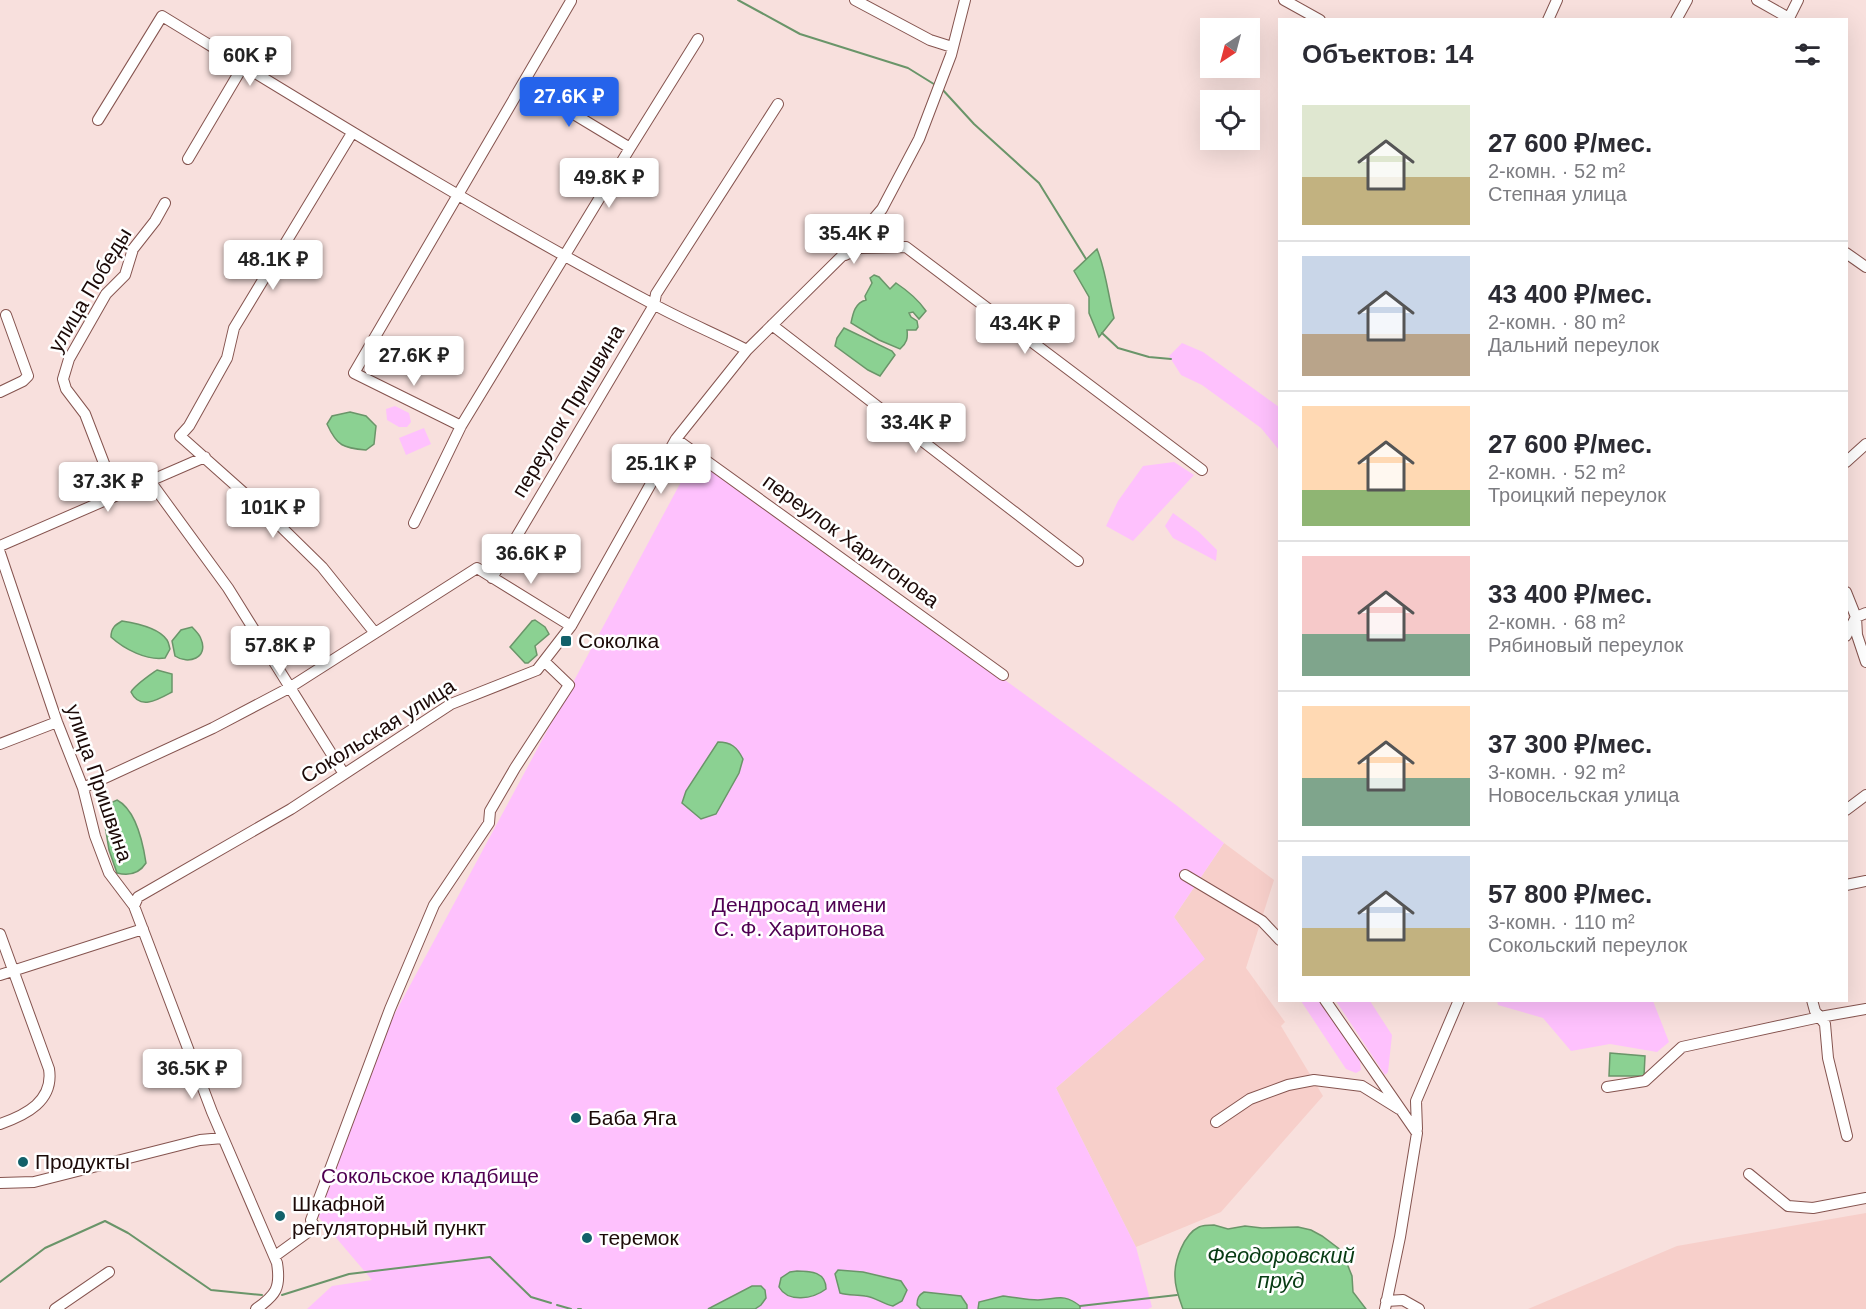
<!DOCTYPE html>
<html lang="ru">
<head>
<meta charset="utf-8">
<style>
	body { margin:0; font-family:Arial,sans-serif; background:#f2f2f3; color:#2b2b33; height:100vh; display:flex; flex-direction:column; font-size:22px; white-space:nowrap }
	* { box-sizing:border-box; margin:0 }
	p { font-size:20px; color:#7c7c81 }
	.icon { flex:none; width:33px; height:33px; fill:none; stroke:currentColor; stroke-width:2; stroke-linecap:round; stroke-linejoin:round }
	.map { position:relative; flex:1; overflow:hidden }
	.panel { position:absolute; left:1278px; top:18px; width:570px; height:984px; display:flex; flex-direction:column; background:#fff; border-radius:0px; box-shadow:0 6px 24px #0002 }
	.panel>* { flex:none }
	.needle { width:39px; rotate:216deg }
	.controls { position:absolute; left:1200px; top:18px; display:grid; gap:12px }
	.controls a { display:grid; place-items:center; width:60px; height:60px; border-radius:0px; background:#fff; box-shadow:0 6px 24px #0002; font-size:30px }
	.price { position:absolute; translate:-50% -51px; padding:0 14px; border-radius:6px; background:#fff; color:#222; font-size:20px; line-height:39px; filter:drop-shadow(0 2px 3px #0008) }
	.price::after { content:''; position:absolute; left:50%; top:36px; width:18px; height:14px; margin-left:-9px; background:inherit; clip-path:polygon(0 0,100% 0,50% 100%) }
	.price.current { background:#2563eb; color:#fff }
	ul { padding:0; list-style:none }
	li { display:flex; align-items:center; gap:18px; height:150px; padding:0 24px }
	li+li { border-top:2px solid #e1e1e2 }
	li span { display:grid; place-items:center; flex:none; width:168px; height:120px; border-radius:0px; color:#555 }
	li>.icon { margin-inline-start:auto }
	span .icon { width:72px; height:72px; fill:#fffc; stroke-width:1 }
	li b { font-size:26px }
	h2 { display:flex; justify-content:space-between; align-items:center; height:72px; padding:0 24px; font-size:26px }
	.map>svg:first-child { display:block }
	.built { fill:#f7cfca }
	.green { fill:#fec1fd }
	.water { fill:#8bd192; stroke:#6a9569; stroke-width:1.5 }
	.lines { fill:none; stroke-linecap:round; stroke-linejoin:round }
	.stream { stroke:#6a9569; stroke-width:2 }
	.minor-casing { stroke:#85544f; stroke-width:12 }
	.minor { stroke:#fff; stroke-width:10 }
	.poi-dot { fill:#12616a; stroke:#fff; stroke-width:2 }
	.labels { text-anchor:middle; stroke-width:5; stroke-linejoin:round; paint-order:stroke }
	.street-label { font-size:21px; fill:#1c0a08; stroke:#fff }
	.poi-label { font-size:21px; fill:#1c0a08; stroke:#fff; text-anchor:start }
	.park-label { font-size:21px; fill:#4f0052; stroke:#fff }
	.water-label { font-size:22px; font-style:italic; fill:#073b13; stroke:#fff }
</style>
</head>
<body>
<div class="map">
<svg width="1866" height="1309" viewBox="0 0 1866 1309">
	<rect width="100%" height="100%" fill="#f8e0dd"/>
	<path class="built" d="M1224,843L1274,880L1246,968L1285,1022L1281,1026L1323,1096L1221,1212L1136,1247L1056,1088L1204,959L1174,917Z
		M1866,1213V1309H1528L1677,1246Z"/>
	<path class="green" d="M1182,343L1203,352L1279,407V450L1261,428L1202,385L1181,375L1169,356Z
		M395,406L409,413L411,422L407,427H399L387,420L386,409Z
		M424,428L431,444L406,455L399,438Z
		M696,454L1176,805L1224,843L1174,917L1205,959L1056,1088L1136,1247L1152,1307L1148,1309H307L332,1286L372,1280L315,1213L393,1017Z
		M1174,462L1194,475L1133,541L1106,526L1118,501L1143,466Z
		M1173,513L1199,532L1217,550L1216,561L1173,538L1165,526Z
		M1301,1001H1319L1360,1061L1361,1070L1356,1073L1346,1069Z
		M1336,1001H1370L1392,1035L1388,1072L1385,1075Z
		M1497,1001H1653L1669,1042L1657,1052L1610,1044L1571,1051L1543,1018L1498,1005Z"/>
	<path class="water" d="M1097,249C1106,271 1108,295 1114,318L1099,337L1089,313V297L1074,271Z
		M874,275L879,277L890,289L896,283C908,291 918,299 926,311L919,319L913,312L909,313L911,317L917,321L918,327L916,330H907C908,338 907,343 900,349L879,340L851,323C853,313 855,303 866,300L865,296L872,283L870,278Z
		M844,328L892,351L895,355L880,376L868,370L835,346L837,338Z
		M350,412L366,416L376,426L374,444L366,450C343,448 337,446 327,424L332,416Z
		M535,620L545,627L549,634L535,646L537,655L528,663H525L510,647L532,621Z
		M122,621C135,623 159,628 167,640C169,643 169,646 170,649L165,658C147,661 124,649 111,637C111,628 115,625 122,621Z
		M192,627C196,631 200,635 201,639C209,658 188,665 175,656L172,641L181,630Z
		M157,670L172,674V692C159,699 140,711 131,692C135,685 150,675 157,670Z
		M718,742C731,742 737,747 743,759L739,773L716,814L701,819L682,803L686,791Z
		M117,800C136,810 143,843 146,863C139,874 129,876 117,873L109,850L102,807Z
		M1610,1053L1645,1056L1644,1076H1609Z
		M1214,1225L1228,1229L1245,1226L1262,1228L1298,1227L1311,1230L1322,1236L1342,1251L1352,1276L1353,1292L1366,1309H1183C1179,1298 1175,1288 1175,1277C1174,1261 1184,1234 1199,1227C1203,1225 1209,1225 1214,1225Z
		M838,1270L863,1272L901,1281L907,1290L902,1301L893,1306C883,1304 875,1297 865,1296C857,1294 849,1296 840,1293L835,1274Z
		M797,1271C811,1271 826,1272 826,1289C813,1299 788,1303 779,1287L781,1278L790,1272Z
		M752,1286H761L765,1290L766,1298L761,1305L755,1309H708Z
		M924,1292L961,1296L967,1305V1309H921L917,1305C917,1298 919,1295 924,1292Z
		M1003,1296C1014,1297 1027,1300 1038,1300C1057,1299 1064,1293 1080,1306V1309H978L979,1302Z"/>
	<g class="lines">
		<path class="stream" d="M738,0L800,34L908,68L937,86
			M942,89L974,124L1039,183L1086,259
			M1102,333L1118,348L1149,357L1171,359
			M0,1282L45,1248L105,1221L128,1233L211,1290L262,1295
			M282,1295L349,1274L490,1257L531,1297L551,1303
			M557,1305L571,1309
			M1080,1306L1177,1295
			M578,1309H581"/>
		<g class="minor-casing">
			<path id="minor" d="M855,0L930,40L952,47
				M1284,0L1320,20
				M1757,0L1789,18
				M1548,20L1557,0
				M1676,20L1687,0
				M1788,20L1798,0
				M524,84L630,148
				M98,120L162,16C324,115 485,215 653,304C684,321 716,334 747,350
				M352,133L234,328L227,358L189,426L180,436L271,517L322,567L375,633
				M188,159L243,66
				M1846,253L1866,267
				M845,255L860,248L906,247L1202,470
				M772,325L1078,561
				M0,392L23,381L28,376L6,315
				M461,426L354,373L571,1
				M676,439L1003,675
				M1846,462L1866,444
				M150,481L228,588L344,774
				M109,497L110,479L85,414L66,389L63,379L69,359L106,294L125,275L133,249L155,221L165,203
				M414,523L461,426L630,148L698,39
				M0,546L205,457
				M0,553L57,722L83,788L95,836L109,873L134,906L212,1112L277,1263C281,1288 276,1295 256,1309
				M492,578L654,305L656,294L778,104
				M1846,592L1856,617L1857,635L1866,662
				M1846,636L1856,617L1866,613
				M0,744L57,722
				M83,788L213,728L289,688L477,568L571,626
				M1846,810L1866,795
				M1185,875L1262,921L1280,940
				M1846,885L1866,881
				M134,906L138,897L291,809L451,704L537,670L571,626L676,439L747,350L842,256L882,209L919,139L951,55L965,0
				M0,934L49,1069C54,1101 26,1115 0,1124
				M0,975L143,929
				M1325,1000L1417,1133L1400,1237L1385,1309
				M1812,1000L1815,1011L1825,1024L1828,1058L1847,1136
				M1607,1087L1645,1081L1682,1047L1820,1017L1866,1009
				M1216,1122L1250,1099L1288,1085L1314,1080L1362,1086L1399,1109
				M1417,1129L1416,1101L1459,1000
				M1749,1174L1788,1206L1813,1208L1866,1198
				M0,1183L34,1182L200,1140L223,1138
				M275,1256L315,1227L311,1220L390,1009L434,905L489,823L490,811L515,768L569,685L544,661
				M1386,1301L1403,1300L1419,1309
				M55,1309L109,1272"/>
		</g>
		<use href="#minor" class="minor"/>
	</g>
	<g class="poi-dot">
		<rect x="560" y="635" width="12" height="12" rx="3"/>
		<circle cx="576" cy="1118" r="6"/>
		<circle cx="23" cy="1162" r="6"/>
		<circle cx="280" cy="1216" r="6"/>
		<circle cx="587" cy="1238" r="6"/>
	</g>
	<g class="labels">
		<g class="street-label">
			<text transform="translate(90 290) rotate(-59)" y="7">улица Победы</text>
			<text transform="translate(568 411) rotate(-59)" y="7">переулок Пришвина</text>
			<text transform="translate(851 541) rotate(36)" y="7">переулок Харитонова</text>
			<text transform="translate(378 731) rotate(-32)" y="7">Сокольская улица</text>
			<text transform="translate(99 783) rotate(71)" y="7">улица Пришвина</text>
		</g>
		<g class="poi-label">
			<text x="578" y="648">Соколка</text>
			<text x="588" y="1125">Баба Яга</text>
			<text x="35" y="1169">Продукты</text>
			<text x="292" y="1211">Шкафной<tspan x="292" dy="24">регуляторный пункт</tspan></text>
			<text x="599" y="1245">теремок</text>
		</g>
		<g class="park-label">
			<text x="799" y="912">Дендросад имени<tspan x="799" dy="24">С. Ф. Харитонова</tspan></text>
			<text x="430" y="1183">Сокольское кладбище</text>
		</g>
		<g class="water-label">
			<text x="1281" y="1263">Феодоровский<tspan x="1281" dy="25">пруд</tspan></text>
		</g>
	</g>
</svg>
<div class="controls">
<a><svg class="needle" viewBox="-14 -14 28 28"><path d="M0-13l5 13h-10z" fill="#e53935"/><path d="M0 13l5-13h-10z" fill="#7c7c81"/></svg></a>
<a><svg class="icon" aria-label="locate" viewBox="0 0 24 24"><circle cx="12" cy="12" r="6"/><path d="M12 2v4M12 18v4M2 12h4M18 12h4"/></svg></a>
</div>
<b class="price" style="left:250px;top:87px">60K ₽</b>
<b class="price current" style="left:569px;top:128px">27.6K ₽</b>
<b class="price" style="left:609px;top:209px">49.8K ₽</b>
<b class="price" style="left:854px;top:265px">35.4K ₽</b>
<b class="price" style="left:273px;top:291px">48.1K ₽</b>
<b class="price" style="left:1025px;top:355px">43.4K ₽</b>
<b class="price" style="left:414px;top:387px">27.6K ₽</b>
<b class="price" style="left:916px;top:454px">33.4K ₽</b>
<b class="price" style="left:661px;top:495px">25.1K ₽</b>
<b class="price" style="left:108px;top:513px">37.3K ₽</b>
<b class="price" style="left:273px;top:539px">101K ₽</b>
<b class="price" style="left:531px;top:585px">36.6K ₽</b>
<b class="price" style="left:280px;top:677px">57.8K ₽</b>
<b class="price" style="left:192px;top:1100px">36.5K ₽</b>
<section class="panel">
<h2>Объектов: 14<svg class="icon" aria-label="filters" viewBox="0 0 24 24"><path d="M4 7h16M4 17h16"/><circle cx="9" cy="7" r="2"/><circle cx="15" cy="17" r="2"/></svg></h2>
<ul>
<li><span style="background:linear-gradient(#dfe7d0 60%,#c2b280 0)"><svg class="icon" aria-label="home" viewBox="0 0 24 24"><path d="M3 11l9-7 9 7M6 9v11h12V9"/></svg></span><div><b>27 600 ₽/мес.</b><p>2-комн. · 52 m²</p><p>Степная улица</p></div></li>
<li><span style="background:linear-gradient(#c9d6e8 65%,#b9a48a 0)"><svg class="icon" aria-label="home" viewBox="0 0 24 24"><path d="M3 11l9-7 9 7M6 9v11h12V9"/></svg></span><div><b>43 400 ₽/мес.</b><p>2-комн. · 80 m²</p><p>Дальний переулок</p></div></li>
<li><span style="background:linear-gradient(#ffd9b3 70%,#8fb573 0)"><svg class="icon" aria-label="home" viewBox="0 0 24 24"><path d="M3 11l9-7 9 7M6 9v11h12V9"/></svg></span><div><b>27 600 ₽/мес.</b><p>2-комн. · 52 m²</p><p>Троицкий переулок</p></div></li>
<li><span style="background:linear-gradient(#f6c9c9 65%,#7fa58c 0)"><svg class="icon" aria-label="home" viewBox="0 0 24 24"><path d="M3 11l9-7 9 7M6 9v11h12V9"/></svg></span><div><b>33 400 ₽/мес.</b><p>2-комн. · 68 m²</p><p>Рябиновый переулок</p></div></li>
<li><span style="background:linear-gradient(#ffd9b3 60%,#7fa58c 0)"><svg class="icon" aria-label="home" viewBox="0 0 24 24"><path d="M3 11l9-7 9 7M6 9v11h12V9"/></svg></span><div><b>37 300 ₽/мес.</b><p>3-комн. · 92 m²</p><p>Новосельская улица</p></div></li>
<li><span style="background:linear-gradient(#c9d6e8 60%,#c2b280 0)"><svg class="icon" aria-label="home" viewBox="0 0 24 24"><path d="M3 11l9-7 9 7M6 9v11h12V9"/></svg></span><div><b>57 800 ₽/мес.</b><p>3-комн. · 110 m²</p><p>Сокольский переулок</p></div></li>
</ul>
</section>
</div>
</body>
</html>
